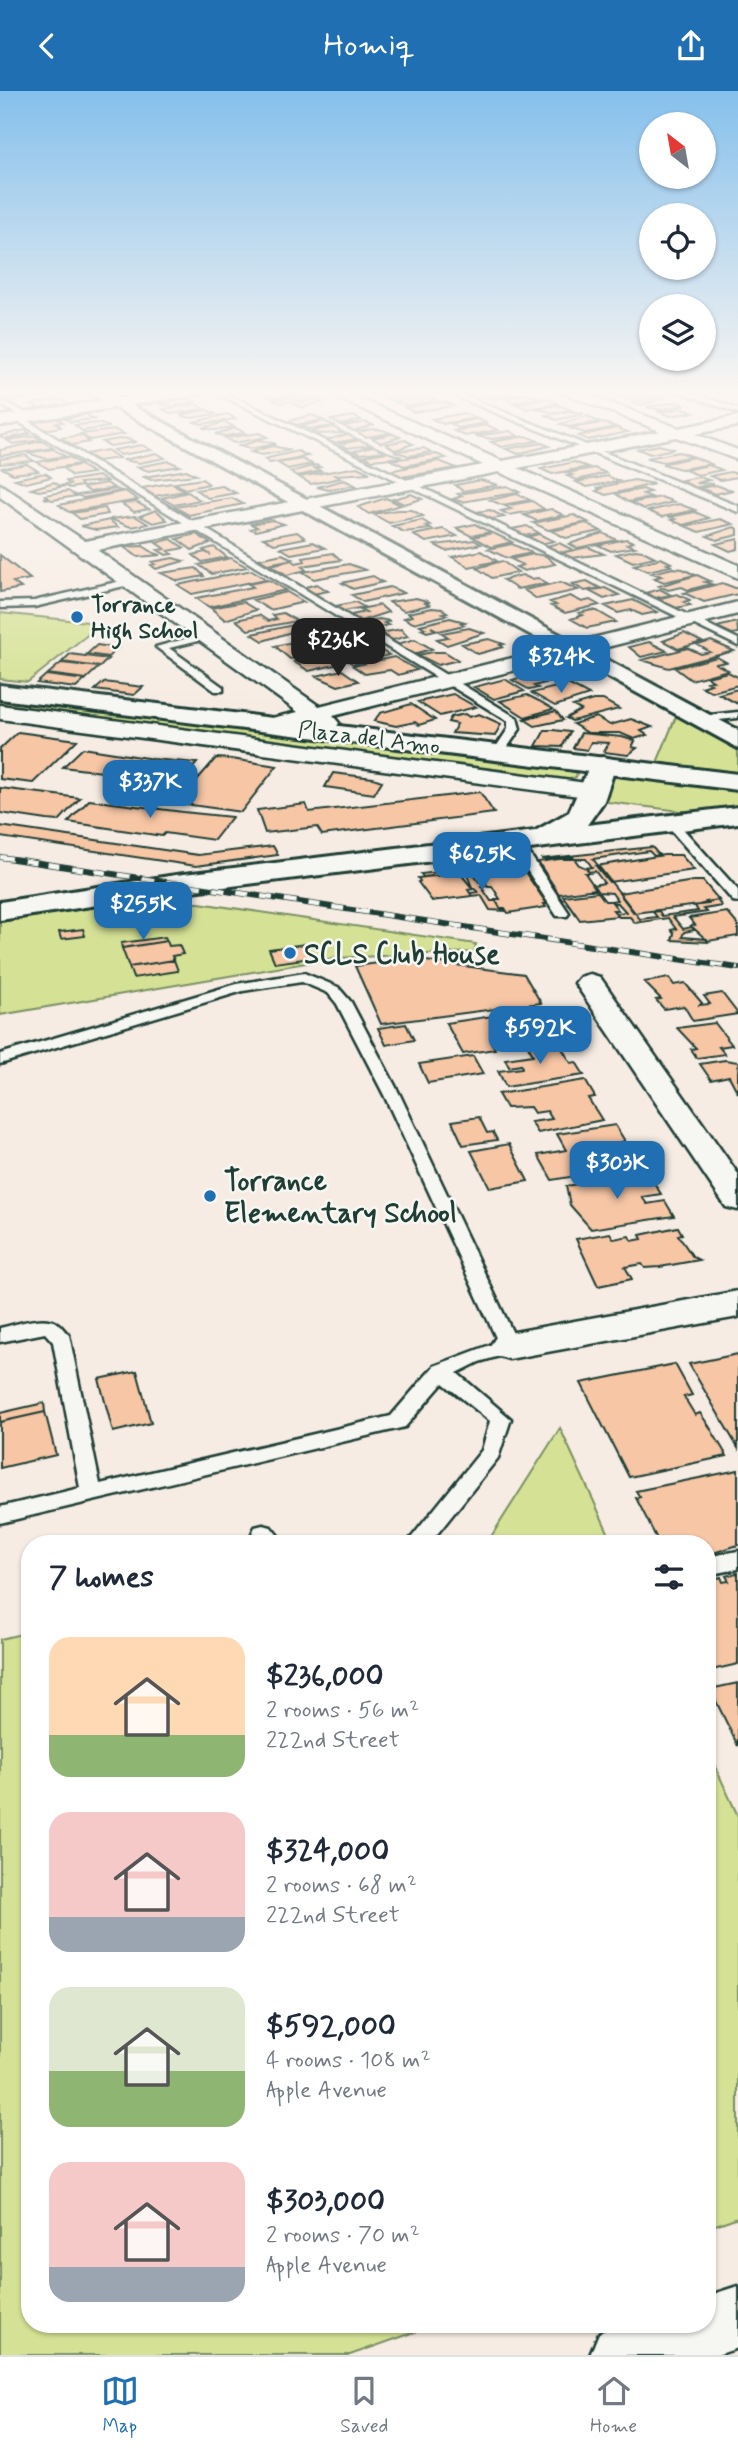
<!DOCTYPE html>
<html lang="en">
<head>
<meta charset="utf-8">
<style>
	body { margin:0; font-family:Mynerve,sans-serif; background:#f6f6f7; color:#1f2937; height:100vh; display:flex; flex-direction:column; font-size:26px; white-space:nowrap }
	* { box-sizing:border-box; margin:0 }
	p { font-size:23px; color:#747a83 }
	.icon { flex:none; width:38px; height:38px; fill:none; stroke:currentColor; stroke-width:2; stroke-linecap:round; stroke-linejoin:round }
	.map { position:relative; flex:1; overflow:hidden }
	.details { position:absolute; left:21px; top:1444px; width:695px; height:798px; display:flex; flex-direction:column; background:#fff; border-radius:28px; box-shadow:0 2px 5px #0004 }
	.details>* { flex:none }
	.needle { width:46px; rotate:329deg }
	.controls { position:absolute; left:639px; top:21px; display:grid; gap:14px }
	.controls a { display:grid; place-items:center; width:77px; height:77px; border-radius:50%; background:#fff; box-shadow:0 2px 5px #0004; font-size:35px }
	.price { position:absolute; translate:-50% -60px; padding:0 16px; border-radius:14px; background:#1f6fb2; color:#fff; font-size:23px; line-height:46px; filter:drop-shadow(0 2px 4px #0008) }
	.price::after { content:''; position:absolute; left:50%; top:42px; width:21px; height:16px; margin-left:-10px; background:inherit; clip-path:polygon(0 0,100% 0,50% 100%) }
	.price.active { background:#222; color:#fff }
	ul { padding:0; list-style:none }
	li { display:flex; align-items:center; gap:21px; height:175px; padding:0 28px }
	li span { display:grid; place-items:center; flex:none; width:196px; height:140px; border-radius:21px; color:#555 }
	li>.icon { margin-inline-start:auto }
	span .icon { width:84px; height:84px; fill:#fffc; stroke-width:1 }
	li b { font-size:30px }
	h2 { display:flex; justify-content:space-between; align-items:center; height:84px; padding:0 28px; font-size:30px }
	header { display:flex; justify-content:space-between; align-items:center; height:91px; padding:0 28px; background:#1f6fb2; color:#fff; font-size:32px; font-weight:600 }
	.tab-bar { display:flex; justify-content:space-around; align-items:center; height:98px; border-top:2px solid #e0e1e3; background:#fff; font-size:19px; color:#747a83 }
	.tab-bar a { display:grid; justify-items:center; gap:4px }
	.tab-bar .active { color:#1f6fb2 }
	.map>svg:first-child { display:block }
	.green { fill:#d5e295; stroke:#7a9064; stroke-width:2 }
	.building { fill:#f6c6a5; stroke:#1f3d34; stroke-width:2 }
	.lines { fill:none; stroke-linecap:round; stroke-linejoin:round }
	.service-casing { stroke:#1f3d34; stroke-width:5 }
	.minor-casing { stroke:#1f3d34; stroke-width:5 }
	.tertiary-casing { stroke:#1f3d34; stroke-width:6 }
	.secondary-casing { stroke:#1f3d34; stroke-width:6 }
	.service { fill:#f6f6f2; fill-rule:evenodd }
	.minor { fill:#f6f6f2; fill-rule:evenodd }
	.tertiary { fill:#f6f6f2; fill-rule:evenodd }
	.secondary { fill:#f6f6f2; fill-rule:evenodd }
	.rail-casing { stroke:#1f3d34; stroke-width:6 }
	.rail { stroke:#f6f6f2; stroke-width:4.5; stroke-dasharray:12; stroke-linecap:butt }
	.poi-dot { fill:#1f6fb2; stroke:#f6f6f2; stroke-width:2.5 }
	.labels { text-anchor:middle; stroke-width:5; stroke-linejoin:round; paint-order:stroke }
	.far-poi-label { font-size:23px; font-weight:bold; fill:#1f3d34; stroke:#f6f6f2; text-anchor:start }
	.far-street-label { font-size:23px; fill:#1f3d34; stroke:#f6f6f2 }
	.poi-label { font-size:28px; font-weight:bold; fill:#1f3d34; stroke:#f6f6f2; text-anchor:start }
</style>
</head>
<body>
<header><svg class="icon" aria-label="back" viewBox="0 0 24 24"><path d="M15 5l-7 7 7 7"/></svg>Homiq<svg class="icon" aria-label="share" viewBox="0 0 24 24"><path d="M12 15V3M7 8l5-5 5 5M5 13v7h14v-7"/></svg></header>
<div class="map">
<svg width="738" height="2264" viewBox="0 0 738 2264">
	<rect width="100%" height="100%" fill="#f6ece3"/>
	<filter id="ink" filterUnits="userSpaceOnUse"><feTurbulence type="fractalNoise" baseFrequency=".0143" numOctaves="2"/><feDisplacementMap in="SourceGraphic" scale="14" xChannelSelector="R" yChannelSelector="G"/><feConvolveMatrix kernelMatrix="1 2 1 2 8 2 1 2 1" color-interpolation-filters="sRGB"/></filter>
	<g filter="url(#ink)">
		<path class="green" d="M0,522L88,531L96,537L28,591L0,588Z
			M0,607L560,677L577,682L576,686L568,689L549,686L0,614Z
			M679,618L738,651V689L654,679Z
			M614,683L738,699V717L697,722L599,710Z
			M122,812H199L476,853L474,861L335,867L0,924V831Z
			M560,1337L613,1452H487Z
			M30,1541V2233H438L350,2264H0V1548Z
			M707,1658L738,1725V2126L707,2137Z"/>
		<path class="building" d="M25,299H51L57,302L35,305Z
			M290,299L298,303L272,307L264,303Z
			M464,299H484L490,301L467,305L456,300Z
			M520,299L528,302L493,308L487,306Z
			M20,300L32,306L10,309L0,303Z
			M416,300L421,302L391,309L382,305Z
			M635,300L648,305L630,308L615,305Z
			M528,303L540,306L512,312L505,307Z
			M300,304L308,307L281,312L273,309Z
			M427,305L436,309L408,315L393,311Z
			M660,306L665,307L642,314L631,311Z
			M186,307L194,311L173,316L159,313Z
			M548,307L558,313L527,318L516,313Z
			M59,308L68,313L39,318L32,313Z
			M317,308L323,311L302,317L294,313Z
			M443,310L454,315L414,321L405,317Z
			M675,311L685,314L660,319L647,316Z
			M196,313L205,318L172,323L163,318Z
			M555,314L561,315L571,319L553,322L539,318Z
			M683,317L693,321L670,325L659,321Z
			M207,319L215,323L191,327L180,324Z
			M570,320L584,323L556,329L545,324Z
			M464,322L476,327L443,333L432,328Z
			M86,323L94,328L71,331L66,328Z
			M227,323L236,328L203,333L193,331Z
			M312,324L323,329L296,334L288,330Z
			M353,325L361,329L341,334L331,329Z
			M587,325L599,331L568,336L560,333Z
			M57,327L63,331L56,332L61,336L44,339L32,331Z
			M477,328L486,332L458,337L451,333Z
			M323,330L336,335L309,338L302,335Z
			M225,331L234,336L214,339L203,337Z
			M366,331L373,334L353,340L343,335Z
			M98,332L110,336L82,340L75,334Z
			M604,332L616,336L585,342L569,337Z
			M487,334L498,339L465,345L454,340Z
			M333,336L344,342L319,343L312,340Z
			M236,337L245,342L225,345L215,343Z
			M617,337L628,341L588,349L578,345Z
			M373,338L383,339L391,342L366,346L357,341Z
			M25,339L30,343L5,348L0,345Z
			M115,339L124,343L90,349L81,343Z
			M510,340L518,345L492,348L475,345Z
			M259,342L267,346L234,352L225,347Z
			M348,343L357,348L333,352L326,349Z
			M392,343L400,346L381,352L372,347Z
			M82,344L89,351L73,354L61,347Z
			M35,345L41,349L13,353L7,349Z
			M526,345L538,350L501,356L491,351Z
			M124,347L137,351L110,355L102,351Z
			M260,349L276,353L250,358L239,355Z
			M360,349L372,354L347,357L340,353Z
			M405,349L413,353L395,359L386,353Z
			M42,350L53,357L0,365V359Z
			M542,352L549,355L518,363L506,358Z
			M142,354L151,359L121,364L113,359Z
			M659,354L674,358L650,363L638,358Z
			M272,355L291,359L262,364L251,361Z
			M373,355L386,360L360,363L353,360Z
			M424,357L431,361L409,365L394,360Z
			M53,358L65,365L47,368L27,362Z
			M107,359L119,367L98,370L86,363Z
			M298,360L308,365L270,372L264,368Z
			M387,361L402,366L372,369L364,365Z
			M679,361L692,365L664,371L647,367Z
			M157,362L165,367L139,372L123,369Z
			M436,363L446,367L404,375L391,369Z
			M25,364L34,370L0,373V368Z
			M69,366L80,373L49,378L37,371Z
			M694,366L711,373L681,378L662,373Z
			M302,368L312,373L288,378L278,372Z
			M169,370L180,375L149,380L137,376Z
			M439,370L457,377L401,386L389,380Z
			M574,371L588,376L552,383L541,378Z
			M27,373L38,380L13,383L2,377Z
			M80,374L93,382L72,385L63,377Z
			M316,374L320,376L314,377L321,380L297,385L290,381Z
			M709,374L722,379L698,384L685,379Z
			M357,376L370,382L335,384L341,387L311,393L299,386Z
			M594,377L606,382L577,389L567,385L572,384L567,382Z
			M186,379L196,384L151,389L144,386Z
			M730,381L738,383V386L720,389L710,385Z
			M45,382L51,386L26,392L15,388Z
			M98,385L107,390L80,392L82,395L70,397L66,395L39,400L31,398L54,391L60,395L70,393L66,390Z
			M607,385L619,390L587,396L576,391Z
			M699,386L709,389L696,392L714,393L694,397L682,389Z
			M202,388L209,393L185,398L175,392Z
			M344,389L355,394L329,399L317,396Z
			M481,389L498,394L463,400L455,394Z
			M634,389L654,393L606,404L596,400L601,398L597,397Z
			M107,392L114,397L90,401L83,396Z
			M171,392L185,400L155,405L142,397Z
			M716,394L724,397L733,399L715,403L700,397Z
			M222,395L236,402L208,407L196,399Z
			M507,395L519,401L462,411L453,408L462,405L458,403Z
			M116,398L121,400L83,407L78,404Z
			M643,398L650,401L643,403L651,406L628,411L616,403Z
			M68,400L76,405L53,409L44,407L48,406L45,404Z
			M125,400L138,409L69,421L59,414Z
			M188,401L200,409L174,414L162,407Z
			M411,403L422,408L404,413L393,408Z
			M517,403L530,409L502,414L490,409Z
			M661,406L674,411L644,418L631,412Z
			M232,407L243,413L189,424L175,416Z
			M386,407L401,414L369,423L358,416Z
			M532,410L544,418L509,424L501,420L511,418L505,415Z
			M136,411L149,418L134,421L122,413Z
			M679,413L695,419L662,426L648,420Z
			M105,417L108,423L80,428L72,422Z
			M551,418L563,424L537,430L524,424Z
			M156,419L167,429L153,432L140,425Z
			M397,419H412L423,425L389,432L373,423Z
			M490,419L504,426L492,428L476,421Z
			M695,421L709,427L683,434L671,429L675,428L670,426Z
			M574,424L588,431L548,439L533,432Z
			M135,425L148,433L131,436L110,428Z
			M720,428L733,433L699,441L685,435Z
			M109,429L118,436L96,439L81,435Z
			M272,429L284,433L256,440L251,438L257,436L251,433Z
			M422,429L430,434L425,435L431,438L404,441L392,435Z
			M586,432L601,440L566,447L552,440Z
			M475,433L490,441L471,445L456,437Z
			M527,435L539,442L524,445L512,438Z
			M734,436L738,438V444L717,449L707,445Z
			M443,438L457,445L426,451L413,444Z
			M297,441L305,447L274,453L263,447Z
			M493,442L512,451L491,456L473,446Z
			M603,442L617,449L577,457L569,453Z
			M196,443L210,452L192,459L177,448Z
			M539,443L543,445L554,450L540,453L527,446Z
			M171,448L184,457L168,460L172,463L166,464L158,459L165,458L156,452Z
			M626,448L633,451L627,453L635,456L611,460L598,454Z
			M738,448V458L730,460L715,453Z
			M474,449L481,453L446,460L435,454Z
			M313,451L325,457L291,463L281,457Z
			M559,452L573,459L560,462L546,455Z
			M512,453L532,462L507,467L488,458Z
			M143,455L154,462L161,464L138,466L124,456Z
			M214,456L227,466L202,471L193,464L205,461L211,464L203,459Z
			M588,456L604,463L571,467L561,462Z
			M635,459L643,460L655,466L633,471L616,463Z
			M481,460L497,470L469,476L452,466Z
			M333,462L341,469L302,475L306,479L287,484L271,474L292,469L296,472L305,470L303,467Z
			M282,463L293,468L268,473L259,468Z
			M534,463L546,465L555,473L524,480L516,476L523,474L511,468Z
			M0,464L30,488L13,491L21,497L0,501Z
			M173,467L184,470L156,478L151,474L155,473L152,471Z
			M231,467L247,476L212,483L199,474Z
			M661,467L671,472L667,473L671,475L648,480L634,474Z
			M502,470L518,481L492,487L477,477Z
			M349,473L365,479L314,488L303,481Z
			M196,477L204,485L178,490L161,482Z
			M673,477L683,478L695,484L664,491L654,487L662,485L652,482Z
			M252,479L266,488L192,503L178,494Z
			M522,484L531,488L538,487L547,492L517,498L503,489Z
			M697,484L710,490L705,491L711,493L688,499L682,496L668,499L659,495Z
			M373,485L383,491L353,498L342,492Z
			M269,489L286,499L209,516L196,507L253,496L249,493Z
			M587,490L600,497L585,500L572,493Z
			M561,491L578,499L537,508L524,499Z
			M722,492L738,498V503L704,511L684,502Z
			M317,493L328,500L313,503L302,497Z
			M390,496L404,502L363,511L352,504Z
			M605,497L619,504L604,508L589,500Z
			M660,498L671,504L655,507L645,502Z
			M287,501L304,511L270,519L253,509Z
			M677,503L690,509L684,511L690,514L676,517L657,508Z
			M570,505L582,511L590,509L599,514L565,522L551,515L556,514L550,511Z
			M416,507L430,511L425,512L429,514L404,520L389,511Z
			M633,509L657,521L642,524L631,519L618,522L605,515Z
			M243,511L256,519L225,529L211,517Z
			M355,511L364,516L344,520L336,515Z
			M380,514L388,521L361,530L351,524L366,521L360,518Z
			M432,517L442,518L447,521L443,522L447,524L413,532L404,527L412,525L408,522Z
			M592,519L597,520L616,531L587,537L571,528L583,524L579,522Z
			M283,522L297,530L248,539L236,529L259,524L268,530L277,528L272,524Z
			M450,527L465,531L461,532L464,534L439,540L431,536L435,539L427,541L421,538L425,537L420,534Z
			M379,528L390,530L384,532L388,534L374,537L362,531Z
			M737,531L738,542L732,543L717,536Z
			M302,532L307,536L263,550L252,543Z
			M469,537L484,542L447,554L437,548L448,546L442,542Z
			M401,538L408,545L393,549L381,542Z
			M684,542L702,551L678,558L663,550Z
			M324,544L332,549L304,557L313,563L290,568L275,555Z
			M348,546L357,552L340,556L332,550Z
			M415,548L432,558L414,563L397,553Z
			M489,548L504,553L500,554L503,556L478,563L462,553Z
			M711,550L734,560L669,577L642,569L688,557L701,563L710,561L698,554Z
			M649,551L667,560L641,566L629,556Z
			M97,554L118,557L108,566L87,563Z
			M375,556L389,564L353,573L339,564Z
			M433,561H445L458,569L438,574L418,564Z
			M70,563L108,568L100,576L62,571Z
			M324,564L339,573L309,580L294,571Z
			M394,566L417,579L398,584L390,579L365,583L353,575Z
			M717,566L726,571L716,573L728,579L691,589L675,577Z
			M61,572L99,576L86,588L48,583Z
			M549,578L560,584L555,585L560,588L534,595L538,597L530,599L512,589Z
			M342,579L358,590L338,595L316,585Z
			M728,581L738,586V594L712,601L702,596L711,593L707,591L713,590L707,586Z
			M46,584L85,589L76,597L37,592Z
			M505,588L524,600L494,608L474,596Z
			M104,591L143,596L134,604L95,599Z
			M568,593L589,604L555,615L532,602Z
			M738,598V613L719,603Z
			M453,603L476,616L440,625L418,611Z
			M527,604L539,610L553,618L525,626L500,610Z
			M593,609H603L619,618L572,630L566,627L581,619L573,615Z
			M411,613L435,629L419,634L415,631L396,635L374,630L380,622Z
			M556,620L563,629L535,635L524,628Z
			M465,623L469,626L479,623L501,633L495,645L452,642L457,633L448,631L451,626Z
			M596,626L610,634L631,628L652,636L641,640L647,644L634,648L620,642H588L573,633Z
			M545,639H553L570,641L562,656L536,655Z
			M18,641L77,649L33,692L0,688V658Z
			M581,642L622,646L635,650L632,656L637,657L628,664L604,661L609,652L591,651L587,659L573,657Z
			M83,657L153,668L197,672L180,691L63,676Z
			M216,667L231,668L277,675L241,721L177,712Z
			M333,682L373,687L382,690L374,703L325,696Z
			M0,697L80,707L59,730L47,729L0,722Z
			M480,701L494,722L322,744L317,736L265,742L257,719L306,713L309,721Z
			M89,709L183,721L232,726L214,749L165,742L162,745L68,731Z
			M0,735L198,764L273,755L278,764L196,775L0,746Z
			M652,756L659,764L654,765L649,760L593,768L640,828L657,826L653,821L659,820L662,825L698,820L695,815L717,809L722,815L704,818L707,821L673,826L683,838L692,836L694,839L684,841L682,846L707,848L708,851L672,849L674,843L671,839L676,838L668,827L635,832L630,826H619L616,822L626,821L618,812H613L611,810L617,809L612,802L598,801L593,794L604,792L595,780L589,781L586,777L592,776L586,768H541Z
			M664,764H681L694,779L609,791L596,775Z
			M573,766L579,774L586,777L590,782H585L596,798L559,803L538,771Z
			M512,772L518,774L471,780L469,777Z
			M520,774L547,813H544L546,816L508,822L505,817H500L495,808H500L492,795H488L482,787H487L482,779Z
			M464,778L466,781L423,786L421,783Z
			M471,780L479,791L484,790L487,794L481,795L491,810H496L500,817L507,820L490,819L481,804L472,805L470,802L478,801L472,796L466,781Z
			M460,782L473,798L468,799L472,805L432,810L418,791L420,790L418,787Z
			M694,790H703L719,809L706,811L708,813L634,822L619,802Z
			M598,801L605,810H611L618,819H613L618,825L580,829L563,805Z
			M727,821L738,834V845L708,850L691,835L695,834L689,827Z
			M83,838L85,845L61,848L59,841Z
			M165,846L167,850L122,857L121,852Z
			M167,850L169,855L179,854L183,863L172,865L174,869L129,876L122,857Z
			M305,853L311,867L275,872L269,858Z
			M411,868L524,883L541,912L381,933L355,875Z
			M174,869L178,880L133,887L129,876Z
			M669,887L674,894L685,892L702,912L700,914L710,913L704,905L722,902L738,923L693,930L684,915L664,918L656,909L661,908L644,891Z
			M540,918L556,946L517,952L514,947L491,951L495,958L463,963L446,932Z
			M715,932L732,954L719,956L725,963L697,967L691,958L696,957L677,937Z
			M406,933L414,949L386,954L378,937Z
			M558,951L571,972L576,971L584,984L506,996L498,980L522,977L521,974L509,976L505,968L533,964L528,955Z
			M473,965L483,983L428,992L419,973Z
			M725,969L738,971V1002L729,985L711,989L700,973Z
			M585,989L595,1006L588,1007L602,1029L538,1042L531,1031L552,1028L547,1020L534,1022L530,1016L506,1017L498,1003Z
			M479,1026L487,1042L493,1041L497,1049L463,1054L452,1030Z
			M615,1034L625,1050L621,1051L636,1075L552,1089L538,1064L566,1059L557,1043Z
			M509,1053L528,1090L490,1097L471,1060Z
			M647,1081L661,1103L642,1106L647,1113L665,1110L674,1125L591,1138L570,1114L566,1095Z
			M678,1136L682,1143L678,1144L693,1166L699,1169L660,1176L645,1177L642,1173L625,1176L632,1188L598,1195L576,1148L610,1142L614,1148L629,1145L632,1150L642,1148L640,1144Z
			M738,1263V1357L689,1273Z
			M675,1273L692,1304L684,1306L695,1324L700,1322L709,1335L727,1365L629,1386L581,1292Z
			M137,1280L151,1332L113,1341L99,1288Z
			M44,1312L45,1321L0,1331V1322Z
			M45,1321L56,1364L0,1377V1331Z
			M738,1379V1454L707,1464V1452H659L636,1407L640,1406L636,1400Z
			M738,1482V1573L712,1579L707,1577V1490L721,1486L723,1491L729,1490L726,1485Z
			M738,1592V1655L710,1598Z"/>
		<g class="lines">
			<g class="service-casing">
				<path id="service" d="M210,299H219L738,548V555Z
					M440,299H450L738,415V421Z
					M673,299H684L738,318V322Z
					M0,308L24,321L28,330L517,627L520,638L502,664L492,662L508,638V630L22,333L18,324L0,313Z
					M130,488L135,491L133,493L34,516L0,517V511L34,510Z
					M206,542L210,543V547L169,557L223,596V600H215L156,556Z
					M738,621V627L701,631L695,628L701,625Z
					M672,729L676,730L738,799V811L733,810L668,736L666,733Z
					M516,749L521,750L569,822L567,825H557L555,822L510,753Z
					M304,882L338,896L351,911L400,1004L519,1255L516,1260L479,1271L457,1282L511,1328L498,1367L430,1452H407L482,1359L490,1330L443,1292L405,1336L0,1432V1416L80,1397L53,1251L45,1242L0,1251V1237C15,1234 43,1223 57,1232C61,1234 65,1241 69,1244L100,1393L391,1325L434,1275L498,1251L384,1004L337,913L328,902L302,891L243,900L0,973V963L236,893Z
					M263,1434L271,1436L284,1452H260L252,1442L255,1436Z
					M738,1460V1478L707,1484V1466Z"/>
			</g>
			<g class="minor-casing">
				<path id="minor" d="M174,299H208L201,303L0,335V325Z
					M321,299H340L502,370L660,340L555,299H575L679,337L738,325V335L695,343L738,359V369L676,346L518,377L738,474V487L499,381L97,459L319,615L738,511V523L333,625L339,632L336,637H320L311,631L271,641L260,634L263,629L298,621L0,406V393L85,450L483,374Z
					M0,614L594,693L603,695L606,700L603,705L594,707L0,628Z
					M590,883L600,886L738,1083V1119L726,1116L575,892L580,886Z
					M738,1200V1226L509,1268L496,1264L490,1255L496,1246L509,1242Z
					M738,2195V2257L717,2264H590L599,2242L620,2233H707V2205Z"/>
			</g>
			<g class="tertiary-casing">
				<path id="tertiary" d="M83,299H103L738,639V657Z
					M603,666L612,668L616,674L604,710L587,734L738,716V732L176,802L0,829V811L176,784L535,740L569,721L590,674L594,668Z"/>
			</g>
			<g class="secondary-casing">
				<path id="secondary" d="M0,594L738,683V699L0,608Z"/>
			</g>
			<use href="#service" class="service"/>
			<use href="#minor" class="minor"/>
			<use href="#tertiary" class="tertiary"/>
			<use href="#secondary" class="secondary"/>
			<g class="rail-casing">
				<path id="rail" d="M0,766L738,877"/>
			</g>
			<use href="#rail" class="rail"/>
		</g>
	</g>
	<linearGradient id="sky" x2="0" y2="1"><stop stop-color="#85c0ec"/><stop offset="0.49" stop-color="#fbf6f2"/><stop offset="1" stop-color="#fbf6f2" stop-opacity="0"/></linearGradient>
	<rect width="738" height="616" fill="url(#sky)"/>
	<g class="poi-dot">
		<circle cx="77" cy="526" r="7"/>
		<circle cx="290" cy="862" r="7"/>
		<circle cx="210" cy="1105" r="7"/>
	</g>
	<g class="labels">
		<g class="far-poi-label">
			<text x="91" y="521">Torrance<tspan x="91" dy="26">High School</tspan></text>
		</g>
		<g class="far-street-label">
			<text transform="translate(369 646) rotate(7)" y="8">Plaza del Amo</text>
		</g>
		<g class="poi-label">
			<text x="304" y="872">SCLS Club House</text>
			<text x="224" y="1099">Torrance<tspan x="224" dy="32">Elementary School</tspan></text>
		</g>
	</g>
</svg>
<div class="controls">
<a><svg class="needle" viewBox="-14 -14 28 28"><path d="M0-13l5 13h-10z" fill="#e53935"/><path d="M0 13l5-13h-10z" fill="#747a83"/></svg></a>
<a><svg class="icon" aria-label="locate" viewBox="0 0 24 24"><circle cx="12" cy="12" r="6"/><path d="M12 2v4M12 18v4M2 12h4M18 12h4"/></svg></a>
<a><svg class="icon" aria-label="layers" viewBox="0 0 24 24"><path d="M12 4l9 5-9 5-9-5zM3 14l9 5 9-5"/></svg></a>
</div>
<b class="price active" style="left:338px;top:587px">$236K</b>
<b class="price" style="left:561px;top:604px">$324K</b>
<b class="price" style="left:150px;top:729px">$337K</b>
<b class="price" style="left:482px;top:801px">$625K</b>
<b class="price" style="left:143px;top:851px">$255K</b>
<b class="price" style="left:540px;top:975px">$592K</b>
<b class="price" style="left:617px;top:1110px">$303K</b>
<section class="details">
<h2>7 homes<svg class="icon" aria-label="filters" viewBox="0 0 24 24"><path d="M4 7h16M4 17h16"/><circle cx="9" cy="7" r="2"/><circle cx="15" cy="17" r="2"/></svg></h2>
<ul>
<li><span style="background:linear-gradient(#ffd9b3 70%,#8fb573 0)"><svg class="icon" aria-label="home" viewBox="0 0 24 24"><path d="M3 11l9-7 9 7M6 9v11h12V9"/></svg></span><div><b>$236,000</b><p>2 rooms · 56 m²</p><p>222nd Street</p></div></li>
<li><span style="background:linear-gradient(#f6c9c9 75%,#9aa5b1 0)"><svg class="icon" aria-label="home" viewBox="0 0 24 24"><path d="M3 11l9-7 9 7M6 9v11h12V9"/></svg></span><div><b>$324,000</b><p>2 rooms · 68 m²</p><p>222nd Street</p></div></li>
<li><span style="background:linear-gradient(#dfe7d0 60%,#8fb573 0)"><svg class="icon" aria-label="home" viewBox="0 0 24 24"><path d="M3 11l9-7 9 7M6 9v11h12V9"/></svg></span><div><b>$592,000</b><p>4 rooms · 108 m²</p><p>Apple Avenue</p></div></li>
<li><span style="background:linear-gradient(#f6c9c9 75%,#9aa5b1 0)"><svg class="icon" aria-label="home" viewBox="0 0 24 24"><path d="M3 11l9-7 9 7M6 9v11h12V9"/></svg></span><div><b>$303,000</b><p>2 rooms · 70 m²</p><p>Apple Avenue</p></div></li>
</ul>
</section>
</div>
<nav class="tab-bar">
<a class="active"><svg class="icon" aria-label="map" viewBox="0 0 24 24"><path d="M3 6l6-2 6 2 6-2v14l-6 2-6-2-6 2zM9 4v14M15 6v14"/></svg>Map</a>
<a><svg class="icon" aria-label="saved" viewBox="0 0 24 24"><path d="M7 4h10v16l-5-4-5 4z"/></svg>Saved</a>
<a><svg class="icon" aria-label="home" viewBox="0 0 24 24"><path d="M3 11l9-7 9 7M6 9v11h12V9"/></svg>Home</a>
</nav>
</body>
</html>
